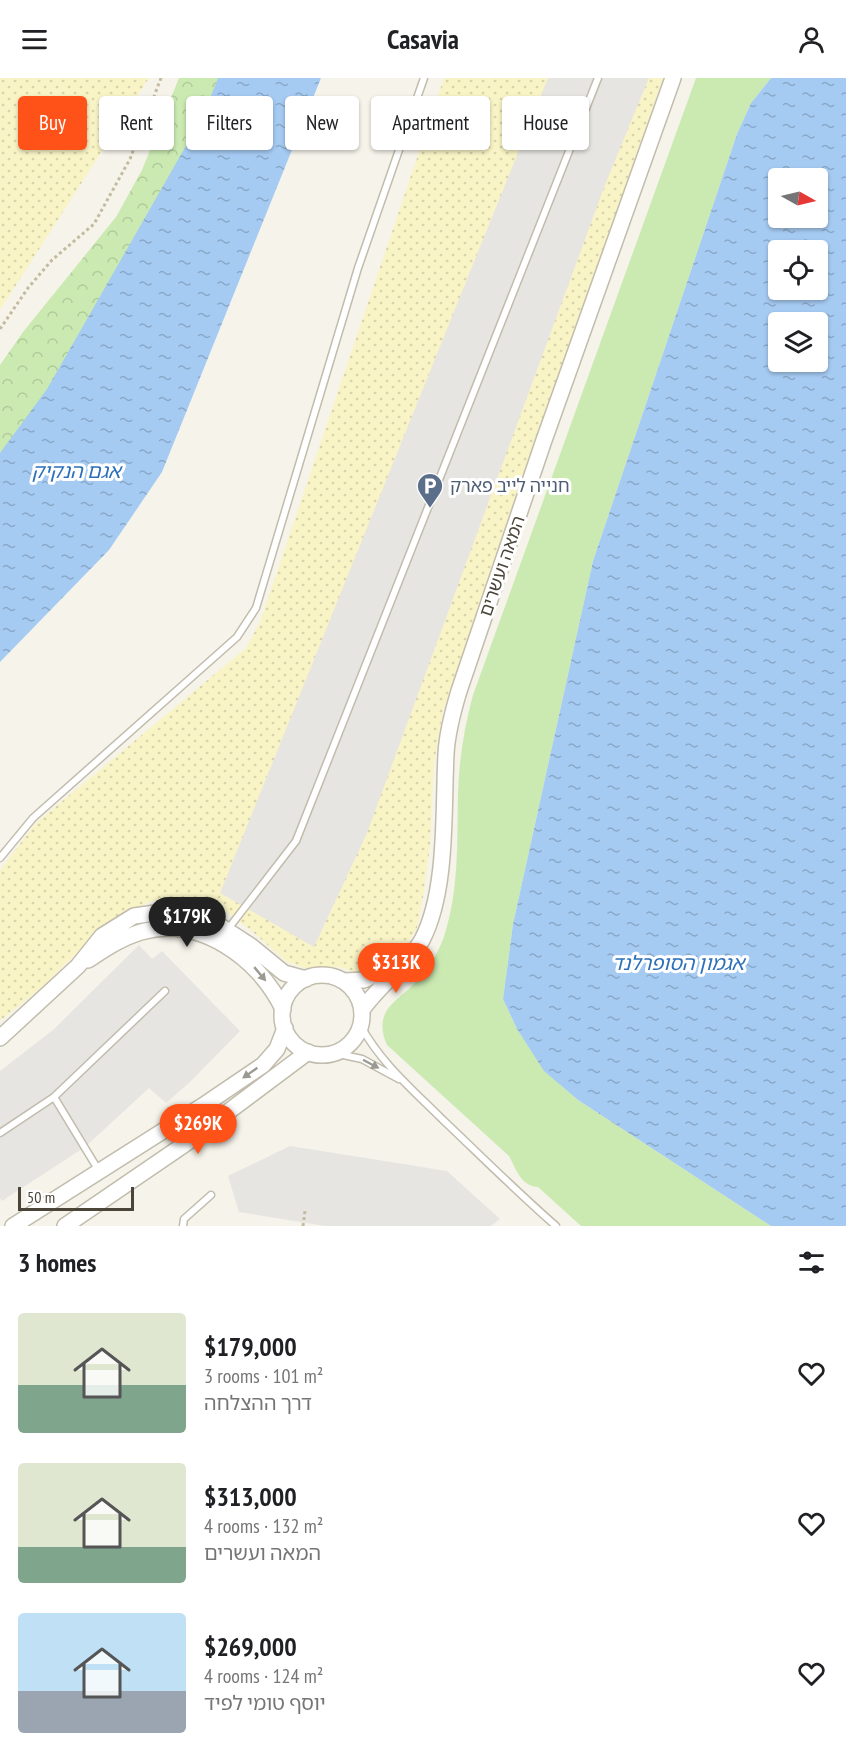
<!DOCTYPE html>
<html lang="en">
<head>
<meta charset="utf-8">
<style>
	body { margin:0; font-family:"PT Sans Narrow","Noto Sans Hebrew",sans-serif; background:#f2f2f2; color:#202124; height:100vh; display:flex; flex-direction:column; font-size:22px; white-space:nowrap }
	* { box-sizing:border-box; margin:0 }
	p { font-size:20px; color:#757577 }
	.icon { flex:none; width:33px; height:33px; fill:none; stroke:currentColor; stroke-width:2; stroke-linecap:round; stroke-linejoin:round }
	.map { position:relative; height:1148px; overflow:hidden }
	.details { display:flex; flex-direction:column; background:#fff; flex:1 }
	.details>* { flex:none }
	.banner { position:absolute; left:18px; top:18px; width:810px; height:54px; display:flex; gap:12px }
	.needle { width:39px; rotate:98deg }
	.tools { position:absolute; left:768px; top:90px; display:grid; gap:12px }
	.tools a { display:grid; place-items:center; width:60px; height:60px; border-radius:6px; background:#fff; box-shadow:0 2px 4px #0004; font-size:30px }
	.scale { position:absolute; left:18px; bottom:15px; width:116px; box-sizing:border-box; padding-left:6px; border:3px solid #4a4538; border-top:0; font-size:16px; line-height:21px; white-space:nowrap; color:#4a4538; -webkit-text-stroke:4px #fff; paint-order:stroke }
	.price { position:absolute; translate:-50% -51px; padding:0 14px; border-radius:21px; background:#ff5218; color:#fff; font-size:20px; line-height:39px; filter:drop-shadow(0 2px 3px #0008) }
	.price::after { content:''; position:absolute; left:50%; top:36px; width:18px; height:14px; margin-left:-9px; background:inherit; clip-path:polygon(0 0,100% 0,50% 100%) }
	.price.current { background:#222; color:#fff }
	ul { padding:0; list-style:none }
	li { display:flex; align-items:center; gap:18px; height:150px; padding:0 18px }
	li span { display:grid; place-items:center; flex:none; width:168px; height:120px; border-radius:6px; color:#555 }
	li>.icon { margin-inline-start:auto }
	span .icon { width:72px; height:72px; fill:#fffc; stroke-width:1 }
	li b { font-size:26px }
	h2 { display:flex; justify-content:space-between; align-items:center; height:72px; padding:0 18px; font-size:26px }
	.pill { padding:0 21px; border-radius:6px; background:#fff; box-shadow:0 2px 4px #0004; font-size:21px; line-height:54px }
	.pill.current { background:#ff5218; color:#fff }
	header { display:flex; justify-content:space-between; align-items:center; height:78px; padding:0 18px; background:#fff; font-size:27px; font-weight:700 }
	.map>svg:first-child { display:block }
	.forest { fill:url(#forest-crowns) }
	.sand { fill:url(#sand-dots) }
	.park { fill:#cbeab2 }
	.parking { fill:#e7e5e2 }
	.water { fill:url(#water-ripples); fill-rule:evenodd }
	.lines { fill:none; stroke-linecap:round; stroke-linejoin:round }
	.service-casing { stroke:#c1bcac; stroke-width:9 }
	.tertiary-casing { stroke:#c1bcac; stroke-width:18 }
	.path { stroke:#c4ba9d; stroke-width:3; stroke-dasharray:3 3; stroke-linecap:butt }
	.service { stroke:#fff; stroke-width:6 }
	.tertiary { stroke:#fff; stroke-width:15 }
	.oneway { fill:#9b9992 }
	.labels { text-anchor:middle; stroke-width:6; stroke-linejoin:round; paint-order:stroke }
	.service-label { font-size:18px; fill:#4e5e75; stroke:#fff; text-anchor:start }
	.street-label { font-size:18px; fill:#4a4538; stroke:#fff }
	.water-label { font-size:20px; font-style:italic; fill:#2c70ba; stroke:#fff }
</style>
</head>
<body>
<header><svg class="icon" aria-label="menu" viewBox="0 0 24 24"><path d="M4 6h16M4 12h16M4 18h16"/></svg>Casavia<svg class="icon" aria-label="person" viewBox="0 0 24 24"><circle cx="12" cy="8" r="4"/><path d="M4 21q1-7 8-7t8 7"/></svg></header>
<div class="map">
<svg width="846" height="1148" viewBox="0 0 846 1148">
	<defs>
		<pattern id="forest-crowns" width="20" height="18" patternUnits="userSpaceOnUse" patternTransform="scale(1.5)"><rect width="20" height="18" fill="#cbeab2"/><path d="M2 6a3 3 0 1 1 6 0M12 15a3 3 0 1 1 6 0" fill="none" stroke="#b0ca9a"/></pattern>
		<pattern id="sand-dots" width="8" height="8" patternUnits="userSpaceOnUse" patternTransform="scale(1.5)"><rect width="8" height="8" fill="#f9f4c6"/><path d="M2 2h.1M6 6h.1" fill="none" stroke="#d7d3ab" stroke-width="1.8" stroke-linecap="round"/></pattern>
		<pattern id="water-ripples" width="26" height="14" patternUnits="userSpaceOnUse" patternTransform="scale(1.5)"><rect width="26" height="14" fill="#a6cbf3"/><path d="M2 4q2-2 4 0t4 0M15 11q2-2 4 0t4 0" fill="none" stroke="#89a7c6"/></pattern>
	</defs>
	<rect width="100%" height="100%" fill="#f5f3ea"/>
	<path class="forest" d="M179,0H235L0,421V287L23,254L116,139L142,92Z"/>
	<path class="sand" d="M0,0H149L0,232Z
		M444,0H663L443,633L434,685L430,769L424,814L417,850L406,869L390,886L369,894L358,895L339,889L308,891L287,884L254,855L220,829L190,821L151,823L107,845L42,909L0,943V792L36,745L246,570L260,544Z"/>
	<path class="park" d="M696,0H771L751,25L737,56L593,483L513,846L503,921L517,951L545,993L578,1022L771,1148H581L538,1109C521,1108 516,1091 509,1078L387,967C382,957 380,943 387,932C393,923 405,915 413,907C427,892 441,872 446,852C459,809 457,760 458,716C459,682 464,650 473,617Z"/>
	<path class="parking" d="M548,0H649L605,107L367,755L314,869L220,815Z
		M139,867L152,881L162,873L240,953L189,1005L166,1025L149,1010L85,1069L2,1123L0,1120V993L53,952Z
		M290,1068L447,1093L500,1141L491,1148H325L239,1134L228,1098Z"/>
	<path class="water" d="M218,0H321L162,394L109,472L0,584V375L47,311L203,38Z
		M771,0H846V1148H771L578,1022L544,993L517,951L503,921L513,846L593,483L737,56L751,25ZM778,100H818V140H778ZM778,172H818V212H778ZM778,244H818V284H778Z"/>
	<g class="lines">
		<g class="service-casing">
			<path id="service" d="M0,780L33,740L237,559L256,530L358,190L424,0
				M228,851L296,763L598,0
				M361,948C380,984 413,1012 442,1041C480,1077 517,1114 556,1148
				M334,975L362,981L399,1001
				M54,1019L99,1093
				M0,1055L54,1019L165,913
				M183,1148L184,1141L211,1117"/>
		</g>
		<g class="tertiary-casing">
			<path id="tertiary" d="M88,882C105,871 121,860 141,854C199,837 259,880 283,931
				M282 937a40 40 0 1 1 80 0a40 40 0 1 1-80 0Z
				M344,903L364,902L397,886
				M362,932C379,907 408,887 422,862C448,812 443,731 446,676C447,654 453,633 459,613L543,365L673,0
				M0,960L78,888L102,858L134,838L170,833L187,835L211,842L251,868L284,895L306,901
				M13,1148L207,1025L263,987L277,971L285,950
				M65,1148L185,1066L308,974"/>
		</g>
		<path class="path" d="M0,251L28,210L52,182L94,146L130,81L161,0
			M303,1148L305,1133"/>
		<use href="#service" class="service"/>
		<use href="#tertiary" class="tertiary"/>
	</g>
	<defs><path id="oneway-solid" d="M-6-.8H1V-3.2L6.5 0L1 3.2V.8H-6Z" transform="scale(1.5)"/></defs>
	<g class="oneway">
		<use href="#oneway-solid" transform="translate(260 896) rotate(50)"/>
		<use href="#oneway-solid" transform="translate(371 986) rotate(28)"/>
		<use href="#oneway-solid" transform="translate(250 995) rotate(145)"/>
	</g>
	<defs>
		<g id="parking-pin" transform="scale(1.35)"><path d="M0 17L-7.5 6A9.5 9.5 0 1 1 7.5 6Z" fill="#5c6f8a" stroke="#fff"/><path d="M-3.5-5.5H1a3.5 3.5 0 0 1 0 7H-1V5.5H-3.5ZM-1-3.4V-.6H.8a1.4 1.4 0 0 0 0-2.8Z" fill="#fff"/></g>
	</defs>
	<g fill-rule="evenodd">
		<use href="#parking-pin" x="430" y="408"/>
	</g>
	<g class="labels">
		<g class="service-label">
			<text x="450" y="414">חנייה לייב פארק</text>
		</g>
		<g class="street-label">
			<text transform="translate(502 488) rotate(-71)" y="6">המאה ועשרים</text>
		</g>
		<g class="water-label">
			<text x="76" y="400">אגם הנקיק</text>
			<text x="678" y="892">אגמון הסופרלנד</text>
		</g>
	</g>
</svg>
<div class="tools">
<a><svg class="needle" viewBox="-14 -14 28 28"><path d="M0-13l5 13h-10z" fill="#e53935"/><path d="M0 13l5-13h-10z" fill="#757577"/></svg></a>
<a><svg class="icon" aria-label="locate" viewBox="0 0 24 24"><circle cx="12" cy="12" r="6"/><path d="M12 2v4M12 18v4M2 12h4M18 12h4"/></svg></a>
<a><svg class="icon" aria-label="layers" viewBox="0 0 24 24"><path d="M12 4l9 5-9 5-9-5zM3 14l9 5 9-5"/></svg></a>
</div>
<div class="scale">50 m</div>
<b class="price current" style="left:187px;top:870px">$179K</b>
<b class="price" style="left:396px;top:916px">$313K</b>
<b class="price" style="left:198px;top:1077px">$269K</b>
<div class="banner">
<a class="pill current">Buy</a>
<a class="pill">Rent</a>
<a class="pill">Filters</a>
<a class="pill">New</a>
<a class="pill">Apartment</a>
<a class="pill">House</a>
</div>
</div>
<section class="details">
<h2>3 homes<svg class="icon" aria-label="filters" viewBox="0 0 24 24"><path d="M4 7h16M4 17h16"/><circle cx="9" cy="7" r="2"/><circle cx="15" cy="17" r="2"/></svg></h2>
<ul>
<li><span style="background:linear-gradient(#dfe7d0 60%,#7fa58c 0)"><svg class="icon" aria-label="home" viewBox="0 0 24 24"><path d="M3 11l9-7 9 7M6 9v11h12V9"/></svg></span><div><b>$179,000</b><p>3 rooms · 101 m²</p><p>דרך ההצלחה</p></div><svg class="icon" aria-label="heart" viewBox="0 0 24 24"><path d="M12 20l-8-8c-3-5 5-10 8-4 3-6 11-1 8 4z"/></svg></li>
<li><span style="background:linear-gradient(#dfe7d0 70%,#7fa58c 0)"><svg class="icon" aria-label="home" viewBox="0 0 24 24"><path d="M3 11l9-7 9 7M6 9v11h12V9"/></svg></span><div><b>$313,000</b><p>4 rooms · 132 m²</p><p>המאה ועשרים</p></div><svg class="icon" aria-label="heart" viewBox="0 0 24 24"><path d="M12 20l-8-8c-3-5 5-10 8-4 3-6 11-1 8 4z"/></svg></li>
<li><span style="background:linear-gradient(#bfe0f5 65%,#9aa5b1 0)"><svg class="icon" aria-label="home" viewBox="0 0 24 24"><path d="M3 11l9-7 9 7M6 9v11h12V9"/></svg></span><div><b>$269,000</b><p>4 rooms · 124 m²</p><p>יוסף טומי לפיד</p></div><svg class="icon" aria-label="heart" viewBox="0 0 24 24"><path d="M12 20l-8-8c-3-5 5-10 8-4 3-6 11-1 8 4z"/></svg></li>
</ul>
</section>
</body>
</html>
